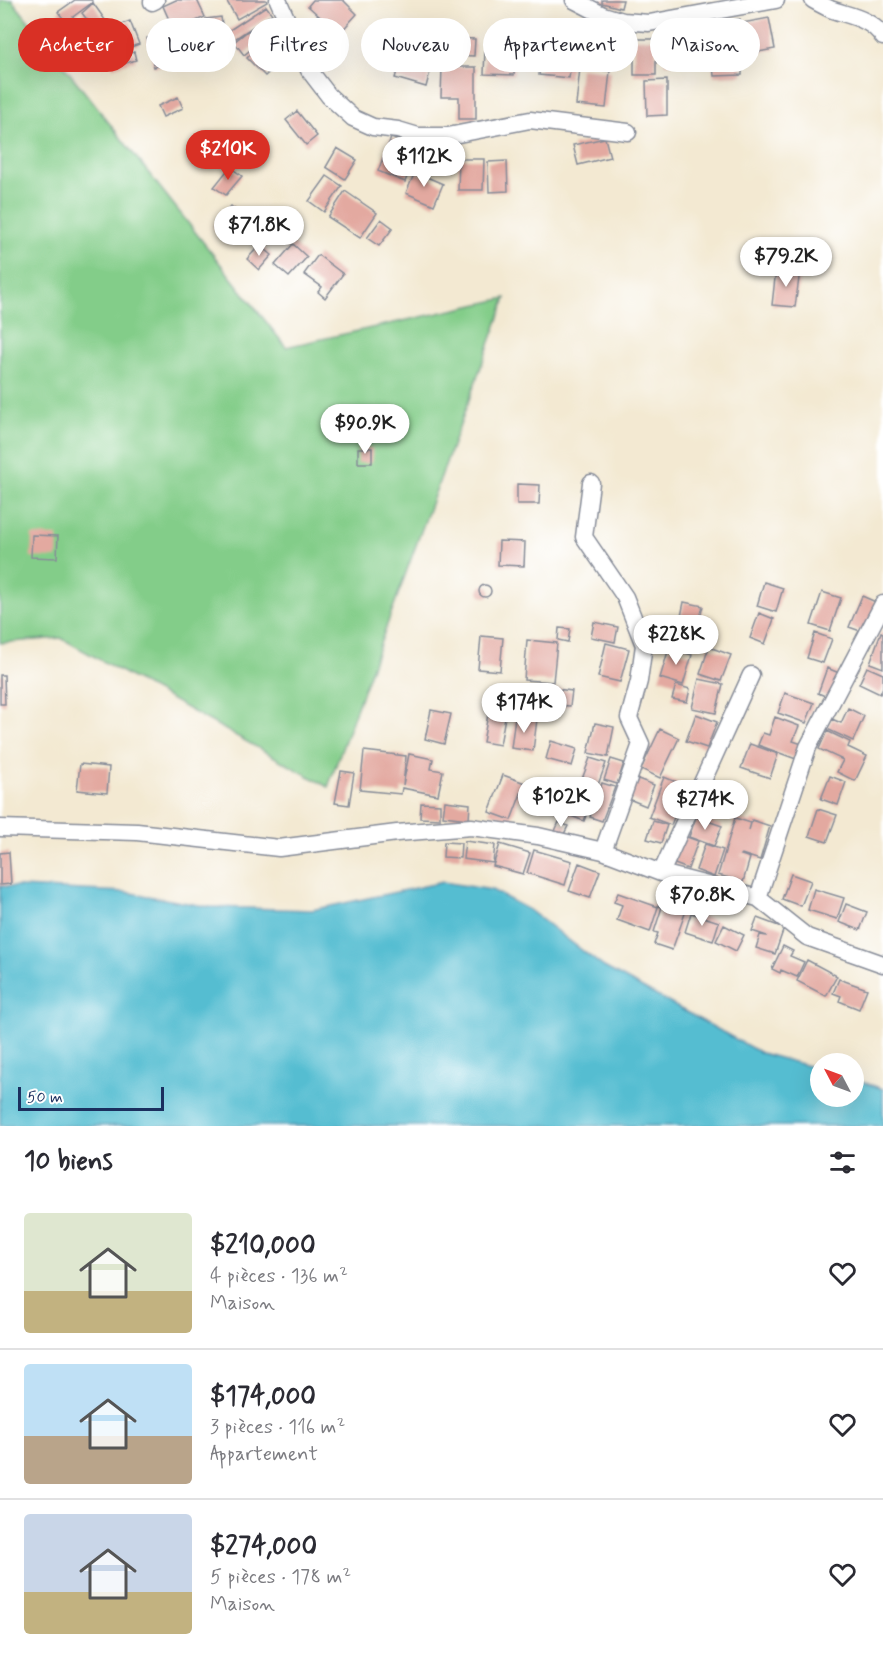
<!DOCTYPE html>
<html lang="fr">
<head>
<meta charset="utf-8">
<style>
	body { margin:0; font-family:Mynerve,sans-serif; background:#f2f2f3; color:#2b2b33; height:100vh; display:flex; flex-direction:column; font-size:22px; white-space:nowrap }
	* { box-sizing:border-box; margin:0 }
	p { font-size:20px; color:#7c7c81 }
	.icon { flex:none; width:33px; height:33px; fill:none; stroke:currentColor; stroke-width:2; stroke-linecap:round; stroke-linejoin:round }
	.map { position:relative; height:1126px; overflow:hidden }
	.details { display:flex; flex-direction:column; background:#fff; flex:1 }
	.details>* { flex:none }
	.guide { position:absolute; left:18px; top:18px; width:848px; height:54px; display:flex; gap:12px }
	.needle { width:39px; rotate:311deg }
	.buttons { position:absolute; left:810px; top:1053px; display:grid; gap:12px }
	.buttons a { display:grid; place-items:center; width:54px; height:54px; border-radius:50%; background:#fff; box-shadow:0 6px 24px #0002; font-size:30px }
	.scale { position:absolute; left:18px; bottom:15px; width:146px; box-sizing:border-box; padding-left:6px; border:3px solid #1b2f5e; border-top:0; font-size:16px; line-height:21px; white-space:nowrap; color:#1b2f5e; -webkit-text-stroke:4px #fff; paint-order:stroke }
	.price { position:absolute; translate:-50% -51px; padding:0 14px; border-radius:21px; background:#fff; color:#222; font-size:20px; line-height:39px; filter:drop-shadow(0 2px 3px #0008) }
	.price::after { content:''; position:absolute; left:50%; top:36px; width:18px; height:14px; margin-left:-9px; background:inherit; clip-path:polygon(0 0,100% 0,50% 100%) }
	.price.selected { background:#d93025; color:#fff }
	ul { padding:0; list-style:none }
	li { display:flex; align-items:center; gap:18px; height:150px; padding:0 24px }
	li+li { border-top:2px solid #e1e1e2 }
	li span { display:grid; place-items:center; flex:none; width:168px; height:120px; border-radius:6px; color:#555 }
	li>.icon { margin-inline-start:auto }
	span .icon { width:72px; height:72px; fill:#fffc; stroke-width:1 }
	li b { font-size:26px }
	h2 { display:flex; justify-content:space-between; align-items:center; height:72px; padding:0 24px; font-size:26px }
	.chip { padding:0 21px; border-radius:27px; background:#fff; box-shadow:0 6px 24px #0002; font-size:21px; line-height:54px }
	.chip.selected { background:#d93025; color:#fff }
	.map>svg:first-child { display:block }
	.green { fill:#83cd89; stroke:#4f7e74; stroke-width:1.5 }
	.water { fill:#54bdd1; stroke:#387698; stroke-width:1.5 }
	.building { fill:#e3a9a0 }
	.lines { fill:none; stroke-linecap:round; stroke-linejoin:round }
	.street-casing { stroke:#878c98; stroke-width:19 }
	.street { stroke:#fff; stroke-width:16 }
</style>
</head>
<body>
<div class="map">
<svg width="883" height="1126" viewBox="0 0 883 1126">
	<rect width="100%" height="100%" fill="#fff"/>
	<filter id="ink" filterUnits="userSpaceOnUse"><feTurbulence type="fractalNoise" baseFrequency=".0167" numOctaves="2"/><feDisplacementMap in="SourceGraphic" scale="12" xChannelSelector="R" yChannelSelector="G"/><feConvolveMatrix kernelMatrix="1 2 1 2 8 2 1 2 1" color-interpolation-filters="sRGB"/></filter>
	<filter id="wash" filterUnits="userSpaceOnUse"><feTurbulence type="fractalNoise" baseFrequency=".008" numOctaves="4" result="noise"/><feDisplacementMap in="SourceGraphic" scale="24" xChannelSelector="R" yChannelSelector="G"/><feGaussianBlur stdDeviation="1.35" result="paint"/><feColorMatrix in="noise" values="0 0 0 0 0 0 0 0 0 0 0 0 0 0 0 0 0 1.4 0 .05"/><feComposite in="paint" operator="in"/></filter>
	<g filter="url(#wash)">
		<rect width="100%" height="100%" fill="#f3e9d2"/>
		<path class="green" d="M0,0H12L286,347L506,298L328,787L61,638L0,643Z"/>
		<path class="water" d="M443,882L492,890L529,910L604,967L697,1018L761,1053L820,1069V1096H854V1079L883,1089V1126H0V886L125,892L210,907L312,910Z"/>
		<g id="blocks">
			<path class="building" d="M75,0H91L93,2L66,22L58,12Z
				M176,0H197L205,17L174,31L163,6Z
				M226,0H266L267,2L237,19Z
				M313,0H343L357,14L339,34L308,6Z
				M602,0H623L621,8L602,3Z
				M93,3L108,24L97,33L82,13Z
				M266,6L272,14L224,46L219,37Z
				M221,17L222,24L207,27L206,19Z
				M769,18L775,49L747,54L742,23Z
				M740,19L744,61L712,64L709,22Z
				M130,21L139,44L126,49L117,26Z
				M249,30L259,43L244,55L234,42Z
				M557,33L592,37L588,62L554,58Z
				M163,34L170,63L154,67L147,38Z
				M529,34L540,35L538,59L527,58Z
				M200,36L203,46L183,52L180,41Z
				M684,37L686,62L665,64L663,39Z
				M453,38L475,39L474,56L452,55Z
				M634,39H656V75H634Z
				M260,45L278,64L265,76L247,58Z
				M518,48L526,49L524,68L517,67Z
				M485,49L515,50L514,75L484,74Z
				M134,52L136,60L113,67L110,58Z
				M401,59L431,68L426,87L395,78Z
				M541,59L571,62L569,78L539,75Z
				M742,64V75L714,76L713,66Z
				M442,67H476V119H459V97H441Z
				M580,68L610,71L606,108L576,105Z
				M667,80V115L647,116L646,81Z
				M178,97L183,108L163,117L158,106Z
				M297,111L317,136L306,145L286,120Z
				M391,138L418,148L405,182L378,171Z
				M605,138L610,157L578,165L573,145Z
				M337,148L357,160L345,179L326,167Z
				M459,159H484L483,190H458Z
				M507,161L508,191L489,192L488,162Z
				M230,167L242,176L226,195L214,187Z
				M415,172L443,184L434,205L406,193Z
				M327,176L342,186L324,212L309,201Z
				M345,191L377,213L360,238L328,217Z
				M231,206L244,217L226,238L213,227Z
				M381,219L393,228L379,246L367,238Z
				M293,244L307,257L289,277L275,265Z
				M260,245L272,255L259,270L247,259Z
				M318,255L343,274L325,298L318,292L322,287L304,274Z
				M776,269L800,271L795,307L772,305Z
				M358,448H372V463H358Z
				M517,484L540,485L539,504H517Z
				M32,535L58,536L57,558L31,557Z
				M499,541L525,542L524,566L498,565Z
				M764,582L783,588L776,612L757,606Z
				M479 591a6 6 0 1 1 12 0a6 6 0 1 1-12 0Z
				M822,592L841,598L830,631L811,625Z
				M862,596L878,603L866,633L849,627Z
				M684,602L703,606L697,630L679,626Z
				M759,613L774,619L765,644L750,638Z
				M594,622L618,627L615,642L591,637Z
				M559,628L570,629L568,642L558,640Z
				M881,632L883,633V668L870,663Z
				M815,633L832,639L823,663L807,658Z
				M481,636L503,638L500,671L478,669Z
				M527,640L557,643L553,682L524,680Z
				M606,643L629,649L620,682L598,677Z
				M709,647L731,655L721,681L700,674Z
				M669,648L692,655L683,685L660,678Z
				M867,667L883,674V687L880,694L859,684Z
				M827,668L839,673L830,698L818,693Z
				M0,675H4L5,704H0Z
				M699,679L723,684L716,713L692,708Z
				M676,685L690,689L687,702L672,699Z
				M556,689L572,691L570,706L554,705Z
				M785,693L814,703L806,723L778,713Z
				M848,708L864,716L853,741L827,729L832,719L841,723Z
				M431,710L451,714L444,744L425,739Z
				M488,714L505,717L500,745L483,742Z
				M696,714L717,722L707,748L686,741Z
				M515,717L537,719L533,751L511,748Z
				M775,717L799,726L793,741L802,744L796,759L758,745L763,733L769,735Z
				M595,723L614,727L608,757L588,753Z
				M660,729L679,738L660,778L641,769Z
				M827,731L850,742L848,747L867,756L855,781L837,772L843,760L819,749Z
				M551,741L577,749L572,766L546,759Z
				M750,744L778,754L770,778L741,768Z
				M364,751L406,756L403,785L409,754L433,759L431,769L443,771L438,795L402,788L401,794L360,790Z
				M590,758L606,763L595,793L579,787Z
				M611,759L624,763L617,784L604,780Z
				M80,764L109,767L107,793L77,790Z
				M341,771L354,773L349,805L335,803Z
				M503,775L525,783L511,820L489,812Z
				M830,776L846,782L838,805L821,799Z
				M664,777L686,786L671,825L649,817Z
				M638,779L654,785L646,806L629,799Z
				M602,783L615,787L602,821L590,817Z
				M566,791L592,800L584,821L558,811Z
				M445,801L470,804L469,819L443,816Z
				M421,803L440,804V819L420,818Z
				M818,809L837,815L827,842L809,836Z
				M696,817L722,826L714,846L689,837Z
				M735,818L751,823L749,830L752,820L770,826L760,860L742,854L741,855L750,858L743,882L718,875Z
				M653,821L667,825L661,843L647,839Z
				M559,822L568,826L564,834L555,831Z
				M684,836L698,841L688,869L672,863Z
				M465,841L495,845L493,863L463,859Z
				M444,842L461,843L460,858L443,857Z
				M500,844L530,853L523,874L493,866Z
				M705,844L723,850L714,877L696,870Z
				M534,850L572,861L565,885L527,873Z
				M9,852L11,884L0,885V853Z
				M579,863L600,871L590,898L569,891Z
				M791,874L811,881L801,906L782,899Z
				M667,882L693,891L672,950L654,944L658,933L654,932L662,907L658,906Z
				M814,889L844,898L837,919L808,910Z
				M618,893L658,907L650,932L617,920L622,905L614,902Z
				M846,904L867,912L860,930L839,922Z
				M691,913L719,922L713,941L685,932Z
				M757,918L784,928L775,954L756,948L760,935L767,936L752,931Z
				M724,925L744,935L736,951L716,941Z
				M783,946L793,951L790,956L804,962L797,977L781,970L780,973L772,969Z
				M807,960L837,976L826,996L797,981Z
				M839,979L867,989L859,1009L839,1001L841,996L833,993Z"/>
		</g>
	</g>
	<g filter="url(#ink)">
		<use href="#blocks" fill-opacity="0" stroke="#878c98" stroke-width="1.5"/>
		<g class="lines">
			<g class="street-casing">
				<path id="street" d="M278,0L309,70L329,96L353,118L373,127L398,130L418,136H448L530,120L628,132
					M574,0L603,15L623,21L649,23L776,0
					M813,0C818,3 824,6 830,9C849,16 871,18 883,37
					M152,2L156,0
					M591,483L584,537L625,597L644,645L639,681L629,718L641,744L603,851
					M0,828L137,832L279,848L397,833L471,827L538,836L603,851L661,873L758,898L807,937L883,964
					M661,873L751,675
					M758,898L808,747L883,604"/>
			</g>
			<use href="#street" class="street"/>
		</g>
	</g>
</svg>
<div class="buttons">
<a><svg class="needle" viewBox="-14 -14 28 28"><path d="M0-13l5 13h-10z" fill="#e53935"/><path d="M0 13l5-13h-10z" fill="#7c7c81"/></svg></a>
</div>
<div class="scale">50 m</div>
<b class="price selected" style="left:228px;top:181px">$210K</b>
<b class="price" style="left:424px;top:188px">$112K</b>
<b class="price" style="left:259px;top:257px">$71.8K</b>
<b class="price" style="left:786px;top:288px">$79.2K</b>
<b class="price" style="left:365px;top:455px">$90.9K</b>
<b class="price" style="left:676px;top:666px">$228K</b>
<b class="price" style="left:524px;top:734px">$174K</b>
<b class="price" style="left:561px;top:828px">$102K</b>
<b class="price" style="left:705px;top:831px">$274K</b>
<b class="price" style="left:702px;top:927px">$70.8K</b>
<div class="guide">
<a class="chip selected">Acheter</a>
<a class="chip">Louer</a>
<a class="chip">Filtres</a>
<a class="chip">Nouveau</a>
<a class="chip">Appartement</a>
<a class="chip">Maison</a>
</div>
</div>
<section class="details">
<h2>10 biens<svg class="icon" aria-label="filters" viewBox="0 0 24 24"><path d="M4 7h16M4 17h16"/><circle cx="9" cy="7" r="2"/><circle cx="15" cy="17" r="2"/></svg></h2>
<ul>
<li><span style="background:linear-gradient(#dfe7d0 65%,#c2b280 0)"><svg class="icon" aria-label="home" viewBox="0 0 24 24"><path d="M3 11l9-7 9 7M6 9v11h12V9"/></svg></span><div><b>$210,000</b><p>4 pièces · 136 m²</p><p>Maison</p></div><svg class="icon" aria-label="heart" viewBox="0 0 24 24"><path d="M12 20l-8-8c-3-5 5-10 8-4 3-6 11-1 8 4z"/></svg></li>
<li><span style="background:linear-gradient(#bfe0f5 60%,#b9a48a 0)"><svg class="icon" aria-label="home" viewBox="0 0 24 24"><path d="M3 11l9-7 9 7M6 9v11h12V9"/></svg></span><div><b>$174,000</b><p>3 pièces · 116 m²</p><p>Appartement</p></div><svg class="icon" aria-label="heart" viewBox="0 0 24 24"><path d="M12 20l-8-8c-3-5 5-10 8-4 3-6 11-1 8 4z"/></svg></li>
<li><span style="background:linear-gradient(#c9d6e8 65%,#c2b280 0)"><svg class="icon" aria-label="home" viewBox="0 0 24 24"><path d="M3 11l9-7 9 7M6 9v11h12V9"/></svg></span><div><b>$274,000</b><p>5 pièces · 178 m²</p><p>Maison</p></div><svg class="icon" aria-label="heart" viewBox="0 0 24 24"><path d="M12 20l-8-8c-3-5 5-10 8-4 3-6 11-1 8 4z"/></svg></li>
</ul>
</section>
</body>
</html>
